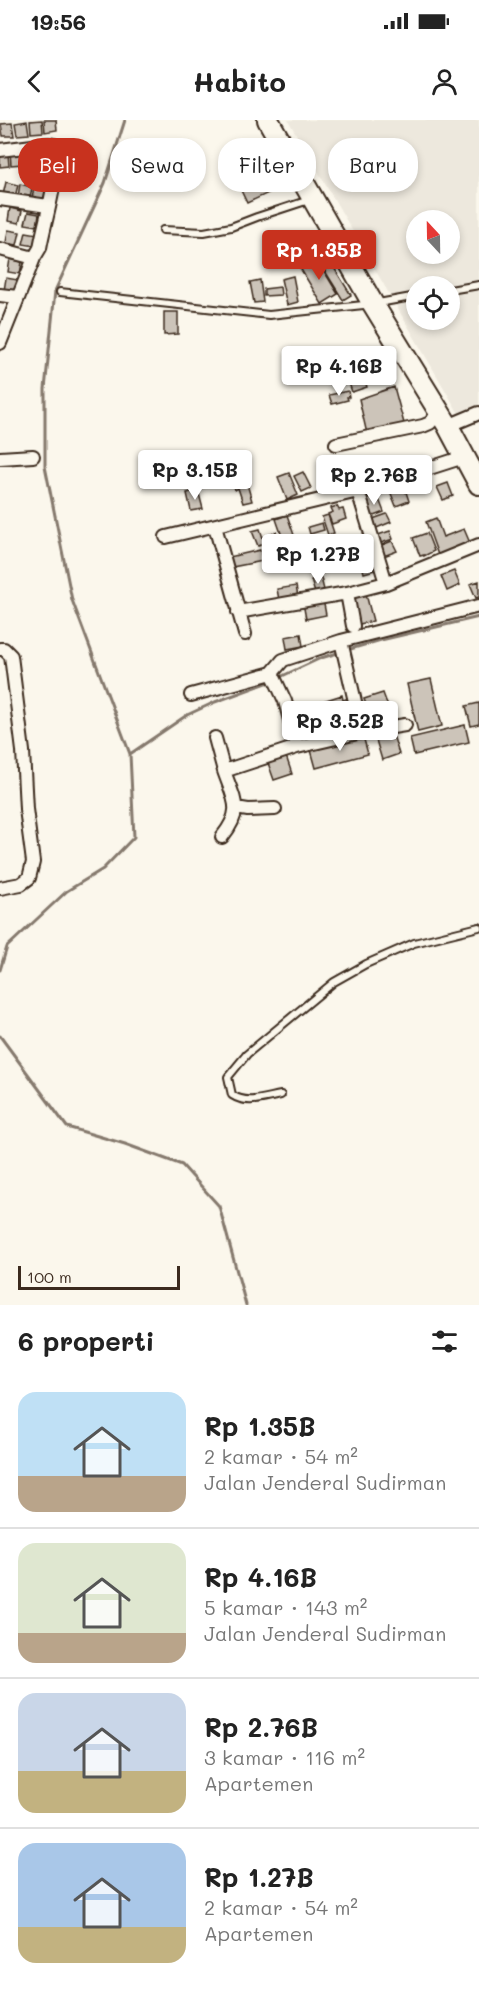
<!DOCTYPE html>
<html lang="id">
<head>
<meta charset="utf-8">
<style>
	body { margin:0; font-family:Mali,sans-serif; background:#f2f2f2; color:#222; height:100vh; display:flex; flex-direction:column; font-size:22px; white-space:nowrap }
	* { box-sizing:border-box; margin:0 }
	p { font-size:20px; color:#767676 }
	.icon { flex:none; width:33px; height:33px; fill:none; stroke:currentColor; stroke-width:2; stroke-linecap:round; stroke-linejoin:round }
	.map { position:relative; height:1185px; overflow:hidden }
	.panel { display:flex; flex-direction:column; background:#fff; flex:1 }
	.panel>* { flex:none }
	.banner { position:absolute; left:18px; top:18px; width:444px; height:54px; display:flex; gap:12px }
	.needle { width:39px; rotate:338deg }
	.fabs { position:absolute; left:406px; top:90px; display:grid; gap:12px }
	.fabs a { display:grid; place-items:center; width:54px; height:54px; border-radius:50%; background:#fff; box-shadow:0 3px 9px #0003; font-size:30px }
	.scale { position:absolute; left:18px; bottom:15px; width:162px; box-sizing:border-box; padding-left:6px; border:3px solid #3b2a1e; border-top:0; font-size:16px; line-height:21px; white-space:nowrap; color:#3b2a1e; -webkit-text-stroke:4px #fbf7ec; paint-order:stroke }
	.price { position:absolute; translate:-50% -51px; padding:0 14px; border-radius:6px; background:#fff; color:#222; font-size:20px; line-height:39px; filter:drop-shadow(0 2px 3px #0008) }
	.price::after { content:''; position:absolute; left:50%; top:36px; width:18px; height:14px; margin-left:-9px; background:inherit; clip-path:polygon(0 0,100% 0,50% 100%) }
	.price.selected { background:#c8321e; color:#fff }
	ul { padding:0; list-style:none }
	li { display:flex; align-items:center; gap:18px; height:150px; padding:0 18px }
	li+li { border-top:2px solid #e0e0e0 }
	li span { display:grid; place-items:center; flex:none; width:168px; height:120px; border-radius:18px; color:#555 }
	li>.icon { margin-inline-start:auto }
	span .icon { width:72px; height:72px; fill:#fffc; stroke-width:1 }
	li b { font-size:26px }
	h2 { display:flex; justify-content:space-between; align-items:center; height:72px; padding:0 18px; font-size:26px }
	.chip { padding:0 21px; border-radius:24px; background:#fff; box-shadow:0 3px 9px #0003; font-size:21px; line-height:54px }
	.chip.selected { background:#c8321e; color:#fff }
	.status { display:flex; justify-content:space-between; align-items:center; height:42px; padding:0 30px; background:#fff; direction:ltr }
	.status svg { height:16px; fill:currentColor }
	header { display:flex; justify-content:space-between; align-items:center; height:78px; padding:0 18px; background:#fff; font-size:27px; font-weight:800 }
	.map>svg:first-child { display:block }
	.built { fill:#ede8dd; fill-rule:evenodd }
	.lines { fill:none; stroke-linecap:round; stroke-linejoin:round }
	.stream { stroke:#85796d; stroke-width:3 }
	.building { fill:#ccc4b9; stroke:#3b2a1e; stroke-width:1.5 }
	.service-casing { stroke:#3b2a1e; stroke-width:10 }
	.minor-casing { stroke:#3b2a1e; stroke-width:16 }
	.primary-casing { stroke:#3b2a1e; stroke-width:24 }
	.service { stroke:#fbf7ec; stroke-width:6 }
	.minor { stroke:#fbf7ec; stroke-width:12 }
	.primary { stroke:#fbf7ec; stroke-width:20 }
</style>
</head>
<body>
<div class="status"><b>19:56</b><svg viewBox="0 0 49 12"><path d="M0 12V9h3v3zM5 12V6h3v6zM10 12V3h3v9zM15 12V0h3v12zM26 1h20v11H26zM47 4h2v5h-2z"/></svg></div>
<header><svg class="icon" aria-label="back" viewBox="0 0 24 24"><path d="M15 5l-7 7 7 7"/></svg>Habito<svg class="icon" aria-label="person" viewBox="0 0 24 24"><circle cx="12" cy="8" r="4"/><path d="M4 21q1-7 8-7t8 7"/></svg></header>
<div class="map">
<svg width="479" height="1185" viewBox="0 0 479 1185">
	<rect width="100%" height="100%" fill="#fbf7ec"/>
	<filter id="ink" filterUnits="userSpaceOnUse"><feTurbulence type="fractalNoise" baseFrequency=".0167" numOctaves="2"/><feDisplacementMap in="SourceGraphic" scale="12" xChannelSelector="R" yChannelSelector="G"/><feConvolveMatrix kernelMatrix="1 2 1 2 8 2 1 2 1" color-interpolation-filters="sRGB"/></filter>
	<g filter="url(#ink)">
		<path class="built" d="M288,0H479V292L462,299ZM417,100H450V134H417ZM417,166H450V200H417Z"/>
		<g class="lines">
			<path class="stream" d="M347,530L381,520L479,497
				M278,558L321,538L341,532
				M130,634L187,595L215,582L272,561
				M0,850L7,827L67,771L103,749L134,717L130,634L72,480L45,346V269L55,171L105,63L125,0
				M0,916L67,1007L125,1024L182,1045L219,1086L246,1185"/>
		</g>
		<path class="building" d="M42,0L43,12L31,13L30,1Z
			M44,0H56L57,10L45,12Z
			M27,1L29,14L17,15L15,3Z
			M12,3L14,16H3L1,4Z
			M272,20L292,62L247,83L227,41Z
			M42,29L54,31L51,44L40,41Z
			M22,31L23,44L11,45L10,32Z
			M0,34H8L9,46L0,47Z
			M25,42L37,44L34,57L23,54Z
			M39,48L50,50L48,63L36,61Z
			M6,62L18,65L15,77L3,75Z
			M20,64L32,67L30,79L18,77Z
			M34,67L46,69L43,82L32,79Z
			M10,88L22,91L19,103L8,101Z
			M28,92L39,94L37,106L25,104Z
			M8,110L20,112L17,125L6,123Z
			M26,112L38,114L35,126L23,124Z
			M316,138L338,174L322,184L300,148Z
			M328,138L351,175L343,180L320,143Z
			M10,139L22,142L20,154L8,152Z
			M293,156L298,182L287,185L281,159Z
			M6,158L18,160L15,173L4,171Z
			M260,160L263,182L254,183L250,162Z
			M280,167L281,175L264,176V169Z
			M164,192H178V214L164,215Z
			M347,234L351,242L319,255L316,246Z
			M363,254L367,267L352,272L348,260Z
			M394,267L405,307L367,314L359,279Z
			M348,271L349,277H347L348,280L332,284L329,275Z
			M303,352L311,368L302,372L294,356Z
			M289,353L298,375L287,380L278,357Z
			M238,359L240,366L247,364L252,381L243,383L238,368L235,370L232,361Z
			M448,363L453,376L443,380L437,367Z
			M404,366L409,381L396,386L390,371Z
			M198,370L203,389L191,391L187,373Z
			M377,374L384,392L371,397L364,379Z
			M337,386L339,390L343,389L346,399L332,404L328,394L333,392L331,388Z
			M387,394L391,402L374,409L370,400Z
			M287,395L294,415L283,419L276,399Z
			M328,395L334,413L328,415L322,397Z
			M436,398L443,417L464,409L470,423L438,435L426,402Z
			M322,403L324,410L310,414L308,407Z
			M260,409L265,424L258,426L252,411Z
			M390,411L393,419L378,424L375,416Z
			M276,412L280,422L267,426L264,417Z
			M427,413L434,431L424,436V435L420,436L413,418Z
			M392,421L397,431L381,437L377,427Z
			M293,425L294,436L271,440L269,429Z
			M260,430L263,441L227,448L225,438Z
			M306,432L311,448L302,451L297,435Z
			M371,434L375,450L364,453L360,437Z
			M454,451L460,465L447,471L441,456Z
			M321,458L324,470L315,473L311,460Z
			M479,461V477L476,478L470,464Z
			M296,466L298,477L279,480L277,469Z
			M366,474L373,501L355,505L352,478Z
			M323,479L326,495L306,499L303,483Z
			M301,514L303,526L287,529L285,517Z
			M431,559L442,606L418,612L407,564Z
			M383,573L390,592L371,599L364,579Z
			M342,575L343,580L349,578L352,588L306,603L301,588Z
			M479,583V604L471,606L466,586Z
			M465,605L469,622L414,635L410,618Z
			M393,615L399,634L382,640L376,620Z
			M363,616L368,634L316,648L311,630Z
			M286,636L292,654L274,660L268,643Z"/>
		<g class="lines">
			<g class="service-casing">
				<path id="service" d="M163,110L204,112L231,107L257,97L309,80
					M450,170L479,165
					M60,172L269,195L373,184L417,176
					M281,975C264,978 247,985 232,975L228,957L247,934L334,862L366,844L414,823L479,807"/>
			</g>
			<g class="minor-casing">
				<path id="minor" d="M0,30L49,24L54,25C62,48 44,103 40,128L34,138
					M0,79L48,86
					M0,129L34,138L0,223
					M0,175L17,177
					M448,306L479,293
					M336,324L423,306L430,303L439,292
					M0,338L33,336
					M358,371L386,463
					M215,406L245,514
					M166,417L358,371L464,337
					M347,473L353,506
					M238,492L347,473L386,463L479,425
					M341,521L362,612
					M0,529H4L11,536L23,631L26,689L33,742L29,758L21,764L0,768
					M191,575L272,553
					M405,605L362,612L297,627L285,581L272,553L283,540L341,521L479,486
					M215,618L224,651
					M236,688L248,690L275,689
					M222,717C244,690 234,680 224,651L297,627"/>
			</g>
			<g class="primary-casing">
				<path id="primary" d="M268,0L373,184L448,306L479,364"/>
			</g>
			<use href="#service" class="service"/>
			<use href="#minor" class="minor"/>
			<use href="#primary" class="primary"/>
		</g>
	</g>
</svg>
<div class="fabs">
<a><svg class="needle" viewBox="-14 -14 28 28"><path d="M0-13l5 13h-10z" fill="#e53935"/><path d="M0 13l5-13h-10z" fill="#767676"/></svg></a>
<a><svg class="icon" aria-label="locate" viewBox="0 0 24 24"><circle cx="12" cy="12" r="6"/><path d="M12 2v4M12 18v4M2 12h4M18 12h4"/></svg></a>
</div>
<div class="scale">100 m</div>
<b class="price selected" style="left:319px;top:161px">Rp 1.35B</b>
<b class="price" style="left:339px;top:277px">Rp 4.16B</b>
<b class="price" style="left:195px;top:381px">Rp 3.15B</b>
<b class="price" style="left:374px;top:386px">Rp 2.76B</b>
<b class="price" style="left:318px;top:465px">Rp 1.27B</b>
<b class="price" style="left:340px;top:632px">Rp 3.52B</b>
<div class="banner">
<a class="chip selected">Beli</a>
<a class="chip">Sewa</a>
<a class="chip">Filter</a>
<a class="chip">Baru</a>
</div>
</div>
<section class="panel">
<h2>6 properti<svg class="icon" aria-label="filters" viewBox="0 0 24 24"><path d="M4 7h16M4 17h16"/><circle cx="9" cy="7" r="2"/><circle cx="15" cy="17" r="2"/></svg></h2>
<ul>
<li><span style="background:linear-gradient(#bfe0f5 70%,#b9a48a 0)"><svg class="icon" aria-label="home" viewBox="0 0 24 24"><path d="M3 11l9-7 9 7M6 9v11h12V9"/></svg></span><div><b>Rp 1.35B</b><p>2 kamar · 54 m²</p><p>Jalan Jenderal Sudirman</p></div></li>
<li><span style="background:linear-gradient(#dfe7d0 75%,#b9a48a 0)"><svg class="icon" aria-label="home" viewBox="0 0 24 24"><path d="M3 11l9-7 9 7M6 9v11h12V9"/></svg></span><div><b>Rp 4.16B</b><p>5 kamar · 143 m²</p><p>Jalan Jenderal Sudirman</p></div></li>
<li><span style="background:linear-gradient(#c9d6e8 65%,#c2b280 0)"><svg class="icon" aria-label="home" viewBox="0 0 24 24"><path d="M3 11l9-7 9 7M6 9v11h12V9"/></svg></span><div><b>Rp 2.76B</b><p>3 kamar · 116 m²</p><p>Apartemen</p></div></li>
<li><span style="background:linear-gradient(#a9c7e8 70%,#c2b280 0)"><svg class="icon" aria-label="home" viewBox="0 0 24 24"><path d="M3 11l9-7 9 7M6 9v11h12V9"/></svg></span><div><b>Rp 1.27B</b><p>2 kamar · 54 m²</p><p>Apartemen</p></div></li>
</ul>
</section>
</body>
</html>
